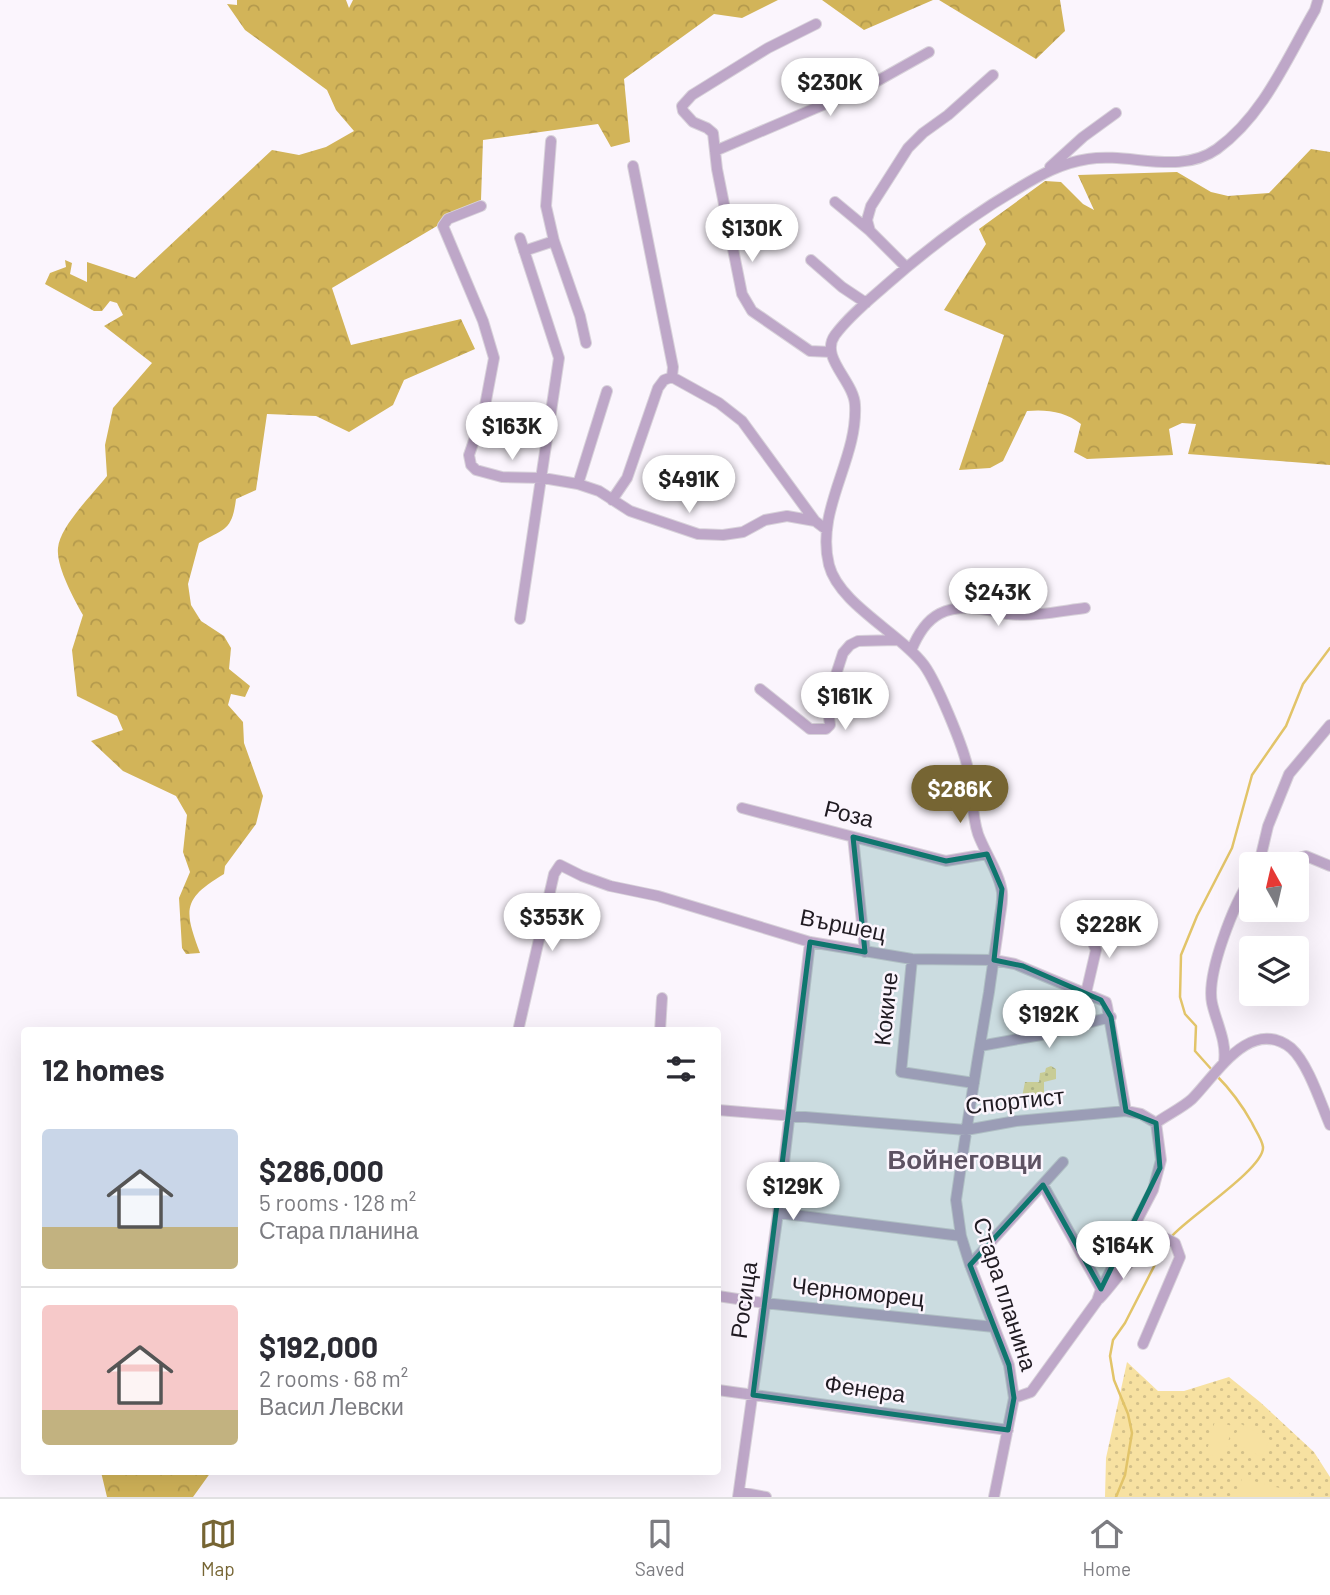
<!DOCTYPE html>
<html lang="en">
<head>
<meta charset="utf-8">
<style>
	body { margin:0; font-family:Barlow,sans-serif; background:#f2f2f3; color:#2b2b33; height:100vh; display:flex; flex-direction:column; font-size:26px; white-space:nowrap }
	* { box-sizing:border-box; margin:0 }
	p { font-size:23px; color:#7c7c81 }
	.icon { flex:none; width:38px; height:38px; fill:none; stroke:currentColor; stroke-width:2; stroke-linecap:round; stroke-linejoin:round }
	.map { position:relative; flex:1; overflow:hidden }
	.side { position:absolute; left:21px; top:1027px; width:700px; height:448px; display:flex; flex-direction:column; background:#fff; border-radius:7px; box-shadow:0 7px 28px #0002 }
	.side>* { flex:none }
	.needle { width:46px; rotate:352deg }
	.fabs { position:absolute; left:1239px; top:852px; display:grid; gap:14px }
	.fabs a { display:grid; place-items:center; width:70px; height:70px; border-radius:7px; background:#fff; box-shadow:0 7px 28px #0002; font-size:35px }
	.price { position:absolute; translate:-50% -60px; padding:0 16px; border-radius:24px; background:#fff; color:#222; font-size:23px; line-height:46px; filter:drop-shadow(0 2px 4px #0008) }
	.price::after { content:''; position:absolute; left:50%; top:42px; width:21px; height:16px; margin-left:-10px; background:inherit; clip-path:polygon(0 0,100% 0,50% 100%) }
	.price.selected { background:#766533; color:#fff }
	ul { padding:0; list-style:none }
	li { display:flex; align-items:center; gap:21px; height:175px; padding:0 21px }
	li+li { border-top:2px solid #e1e1e2 }
	li span { display:grid; place-items:center; flex:none; width:196px; height:140px; border-radius:7px; color:#555 }
	li>.icon { margin-inline-start:auto }
	span .icon { width:84px; height:84px; fill:#fffc; stroke-width:1 }
	li b { font-size:30px }
	h2 { display:flex; justify-content:space-between; align-items:center; height:84px; padding:0 21px; font-size:30px }
	.tab-bar { display:flex; justify-content:space-around; align-items:center; height:98px; border-top:2px solid #e1e1e2; background:#fff; font-size:19px; color:#7c7c81 }
	.tab-bar a { display:grid; justify-items:center; gap:4px }
	.tab-bar .selected { color:#766533 }
	.map>svg:first-child { display:block }
	.grass { fill:url(#grass-dots) }
	.forest { fill:url(#forest-crowns) }
	.garden { fill:#f7e1a1 }
	.lines { fill:none; stroke-linecap:round; stroke-linejoin:round }
	.stream { stroke:#e2c469; stroke-width:2.5 }
	.minor-casing { stroke:#d8d2da; stroke-width:12 }
	.minor { stroke:#bea7c8; stroke-width:10 }
	.marked { fill:#0f766e; fill-opacity:0.2; stroke:#0f766e; stroke-width:5; stroke-linejoin:round }
	.labels { text-anchor:middle; stroke-width:5; stroke-linejoin:round; paint-order:stroke }
	.street-label { font-size:23px; fill:#201b22; stroke:#fbf5fd }
	.quarter-label { font-size:26px; font-weight:bold; fill:#5e5363; stroke:#fbf5fd }
</style>
</head>
<body>
<div class="map">
<svg width="1330" height="1497" viewBox="0 0 1330 1497">
	<defs>
		<pattern id="grass-dots" width="8" height="8" patternUnits="userSpaceOnUse" patternTransform="scale(1.75)"><rect width="8" height="8" fill="#f7e1a1"/><path d="M2 2h.1M6 6h.1" fill="none" stroke="#d3c08a" stroke-width="1.8" stroke-linecap="round"/></pattern>
		<pattern id="forest-crowns" width="20" height="18" patternUnits="userSpaceOnUse" patternTransform="scale(1.75)"><rect width="20" height="18" fill="#d2b459"/><path d="M2 6a3 3 0 1 1 6 0M12 15a3 3 0 1 1 6 0" fill="none" stroke="#b49a4d"/></pattern>
	</defs>
	<rect width="100%" height="100%" fill="#fbf5fd"/>
	<path class="grass" d="M1051,1066L1056,1069V1079L1044,1082V1098L1022,1097L1025,1082H1039L1040,1073L1045,1072L1046,1068Z
		M1127,1362L1158,1391H1184L1229,1377L1260,1402L1314,1452L1330,1477V1497H1105L1106,1458Z"/>
	<path class="forest" d="M237,0H346L349,8L353,0H778L742,18L714,14L624,79L630,142L611,147L598,124L483,140L481,200L332,288L351,345L461,319L475,349L404,380L393,405L349,432L316,416L267,414L256,490L236,499C232,531 225,528 199,543L188,584L191,605L201,621L224,636L231,648L229,669L250,686L245,697L231,694L228,705L243,722L244,743L263,796L256,824L225,866L224,874C182,899 184,910 200,953L186,954L182,948L179,898L190,872L183,852L187,815L176,796L123,771L91,741L123,730L117,716L77,696L72,650L83,615C74,599 56,566 58,548C60,526 93,494 107,476L105,445L113,408L152,363L104,326L123,315L117,303L110,301L102,311H94L45,284L50,273L66,267L65,260L72,263L70,274L87,282V262L135,278L272,150L299,155L326,147L354,131L336,110L327,90L245,30L227,4L237,5Z
		M822,0H933L864,30Z
		M939,0H1060L1065,31L1036,59Z
		M1311,149L1330,152V465L1188,454L1196,424L1182,423L1169,429L1173,455L1087,459L1074,452L1081,424C1066,412 1047,409 1027,411L1003,461L990,468L959,470L1004,335L944,310L986,244L979,229L1045,181L1061,182L1083,204L1094,210L1078,175L1177,172L1211,192L1228,196L1269,193Z
		M101,1472H211L193,1497H107Z"/>
	<path class="garden" d="M1215,1421L1232,1426L1224,1459L1206,1454Z
		M1241,1424L1270,1440L1261,1457L1232,1441Z
		M1242,1478L1314,1497H1237Z"/>
	<g class="lines">
		<path class="stream" d="M1212,1070L1195,1051L1196,1026L1185,1014L1180,997L1181,955L1197,916L1232,848L1252,775L1286,726L1303,684L1330,648
			M1172,1236C1187,1218 1265,1168 1263,1147C1262,1139 1255,1130 1252,1123C1242,1105 1231,1090 1216,1075
			M1116,1497L1125,1475L1132,1433L1128,1414L1114,1380L1110,1356L1113,1340L1125,1323L1167,1241"/>
		<g class="minor-casing">
			<path id="minor" d="M816,24L768,48L692,95L682,106L683,111L693,122L707,128L713,133L717,169L742,294L752,311L810,351L831,352
				M551,141L546,206L554,241L580,316L586,343
				M715,151L872,84L929,52
				M633,166L673,367L672,377
				M1050,167L1083,137L1116,113
				M835,202L870,231
				M481,206L448,219L443,226L483,321L494,358L484,411L469,455L471,465L476,470L502,477L543,478L578,484L599,491L630,511L698,534L723,535L743,532L765,520L787,516L815,521L827,530
				M520,238L559,358L520,619
				M524,251L554,241
				M811,260L842,287L866,303
				M906,267L870,231L867,220L871,206L908,148L923,133L948,115L993,75
				M672,377L719,403L742,421L815,521
				M578,484L607,391
				M612,500L627,478L658,388L664,380L672,377
				M911,651C926,613 947,603 988,610C995,611 1002,614 1009,614C1034,617 1061,611 1085,608
				M760,689L810,729H826L830,725L827,702L843,653L850,645L858,641L897,640
				M742,808L946,861L987,854
				M853,837L865,952
				M1259,864L1268,826L1289,774L1330,725
				M1279,864L1306,856L1330,866
				M912,959L901,1072L974,1083
				M1086,993L1096,950L1089,933
				M518,1031L554,874L560,865L582,876L610,886L658,896L810,942L912,959L994,960L1015,964L1106,1002L1107,1006L1126,1111
				M660,1031L662,998
				M980,1046L1041,1035L1111,1017
				M1224,1062C1227,1041 1216,1022 1212,1003C1206,974 1234,903 1251,879
				M718,1110L966,1130L1016,1121L1126,1111L1141,1114L1156,1123
				M1156,1123C1167,1115 1182,1108 1192,1099C1216,1075 1250,1016 1291,1048C1308,1063 1321,1104 1330,1125
				M1043,1185L1101,1289
				M778,1213L961,1236
				M970,1265L1063,1162
				M718,1296L764,1303L994,1327
				M1099,1299C1115,1283 1141,1241 1161,1236L1175,1243L1180,1257L1143,1344
				M718,1390L1008,1430
				M1014,1398L1031,1392L1097,1301L1101,1289L1153,1190L1161,1160L1156,1123
				M739,1492L766,1497
				M738,1497L778,1213L810,942
				M994,1497L1014,1398L1009,1365L970,1265L961,1236L956,1200C966,1131 977,1061 989,992C992,969 996,946 999,923C1000,913 1003,902 1002,892C999,872 985,853 978,834C971,813 973,788 967,765C962,744 937,683 924,665C900,633 839,604 829,565C815,509 858,460 855,405C854,381 819,357 835,335C849,316 869,300 885,286C927,249 969,217 1017,189C1040,175 1061,163 1088,159C1130,152 1179,176 1217,149C1264,115 1287,58 1315,10L1318,0"/>
		</g>
		<use href="#minor" class="minor"/>
	</g>
	<path class="marked" d="M853,837L946,861L987,854L1002,889L994,960L1023,966L1101,1000L1111,1017L1126,1111L1156,1123L1160,1168L1101,1289L1043,1185L970,1265L1009,1365L1014,1398L1008,1430L753,1395L810,942L865,952Z"/>
	<g class="labels">
		<g class="street-label">
			<text transform="translate(849 814) rotate(14)" y="8">Роза</text>
			<text transform="translate(843 925) rotate(11)" y="8">Вършец</text>
			<text transform="translate(886 1009) rotate(-84)" y="8">Кокиче</text>
			<text transform="translate(1015 1101) rotate(-6)" y="8">Спортист</text>
			<text transform="translate(858 1292) rotate(6)" y="8">Черноморец</text>
			<text transform="translate(1005 1294) rotate(72)" y="8">Стара планина</text>
			<text transform="translate(744 1300) rotate(-82)" y="8">Росица</text>
			<text transform="translate(865 1389) rotate(8)" y="8">Фенера</text>
		</g>
		<g class="quarter-label">
			<text x="965" y="1169">Войнеговци</text>
		</g>
	</g>
</svg>
<div class="fabs">
<a><svg class="needle" viewBox="-14 -14 28 28"><path d="M0-13l5 13h-10z" fill="#e53935"/><path d="M0 13l5-13h-10z" fill="#7c7c81"/></svg></a>
<a><svg class="icon" aria-label="layers" viewBox="0 0 24 24"><path d="M12 4l9 5-9 5-9-5zM3 14l9 5 9-5"/></svg></a>
</div>
<b class="price" style="left:830px;top:118px">$230K</b>
<b class="price" style="left:752px;top:264px">$130K</b>
<b class="price" style="left:512px;top:462px">$163K</b>
<b class="price" style="left:689px;top:515px">$491K</b>
<b class="price" style="left:998px;top:628px">$243K</b>
<b class="price" style="left:845px;top:732px">$161K</b>
<b class="price selected" style="left:960px;top:825px">$286K</b>
<b class="price" style="left:552px;top:953px">$353K</b>
<b class="price" style="left:1109px;top:960px">$228K</b>
<b class="price" style="left:1049px;top:1050px">$192K</b>
<b class="price" style="left:793px;top:1222px">$129K</b>
<b class="price" style="left:1123px;top:1281px">$164K</b>
<section class="side">
<h2>12 homes<svg class="icon" aria-label="filters" viewBox="0 0 24 24"><path d="M4 7h16M4 17h16"/><circle cx="9" cy="7" r="2"/><circle cx="15" cy="17" r="2"/></svg></h2>
<ul>
<li><span style="background:linear-gradient(#c9d6e8 70%,#c2b280 0)"><svg class="icon" aria-label="home" viewBox="0 0 24 24"><path d="M3 11l9-7 9 7M6 9v11h12V9"/></svg></span><div><b>$286,000</b><p>5 rooms · 128 m²</p><p>Стара планина</p></div></li>
<li><span style="background:linear-gradient(#f6c9c9 75%,#c2b280 0)"><svg class="icon" aria-label="home" viewBox="0 0 24 24"><path d="M3 11l9-7 9 7M6 9v11h12V9"/></svg></span><div><b>$192,000</b><p>2 rooms · 68 m²</p><p>Васил Левски</p></div></li>
</ul>
</section>
</div>
<nav class="tab-bar">
<a class="selected"><svg class="icon" aria-label="map" viewBox="0 0 24 24"><path d="M3 6l6-2 6 2 6-2v14l-6 2-6-2-6 2zM9 4v14M15 6v14"/></svg>Map</a>
<a><svg class="icon" aria-label="saved" viewBox="0 0 24 24"><path d="M7 4h10v16l-5-4-5 4z"/></svg>Saved</a>
<a><svg class="icon" aria-label="home" viewBox="0 0 24 24"><path d="M3 11l9-7 9 7M6 9v11h12V9"/></svg>Home</a>
</nav>
</body>
</html>
